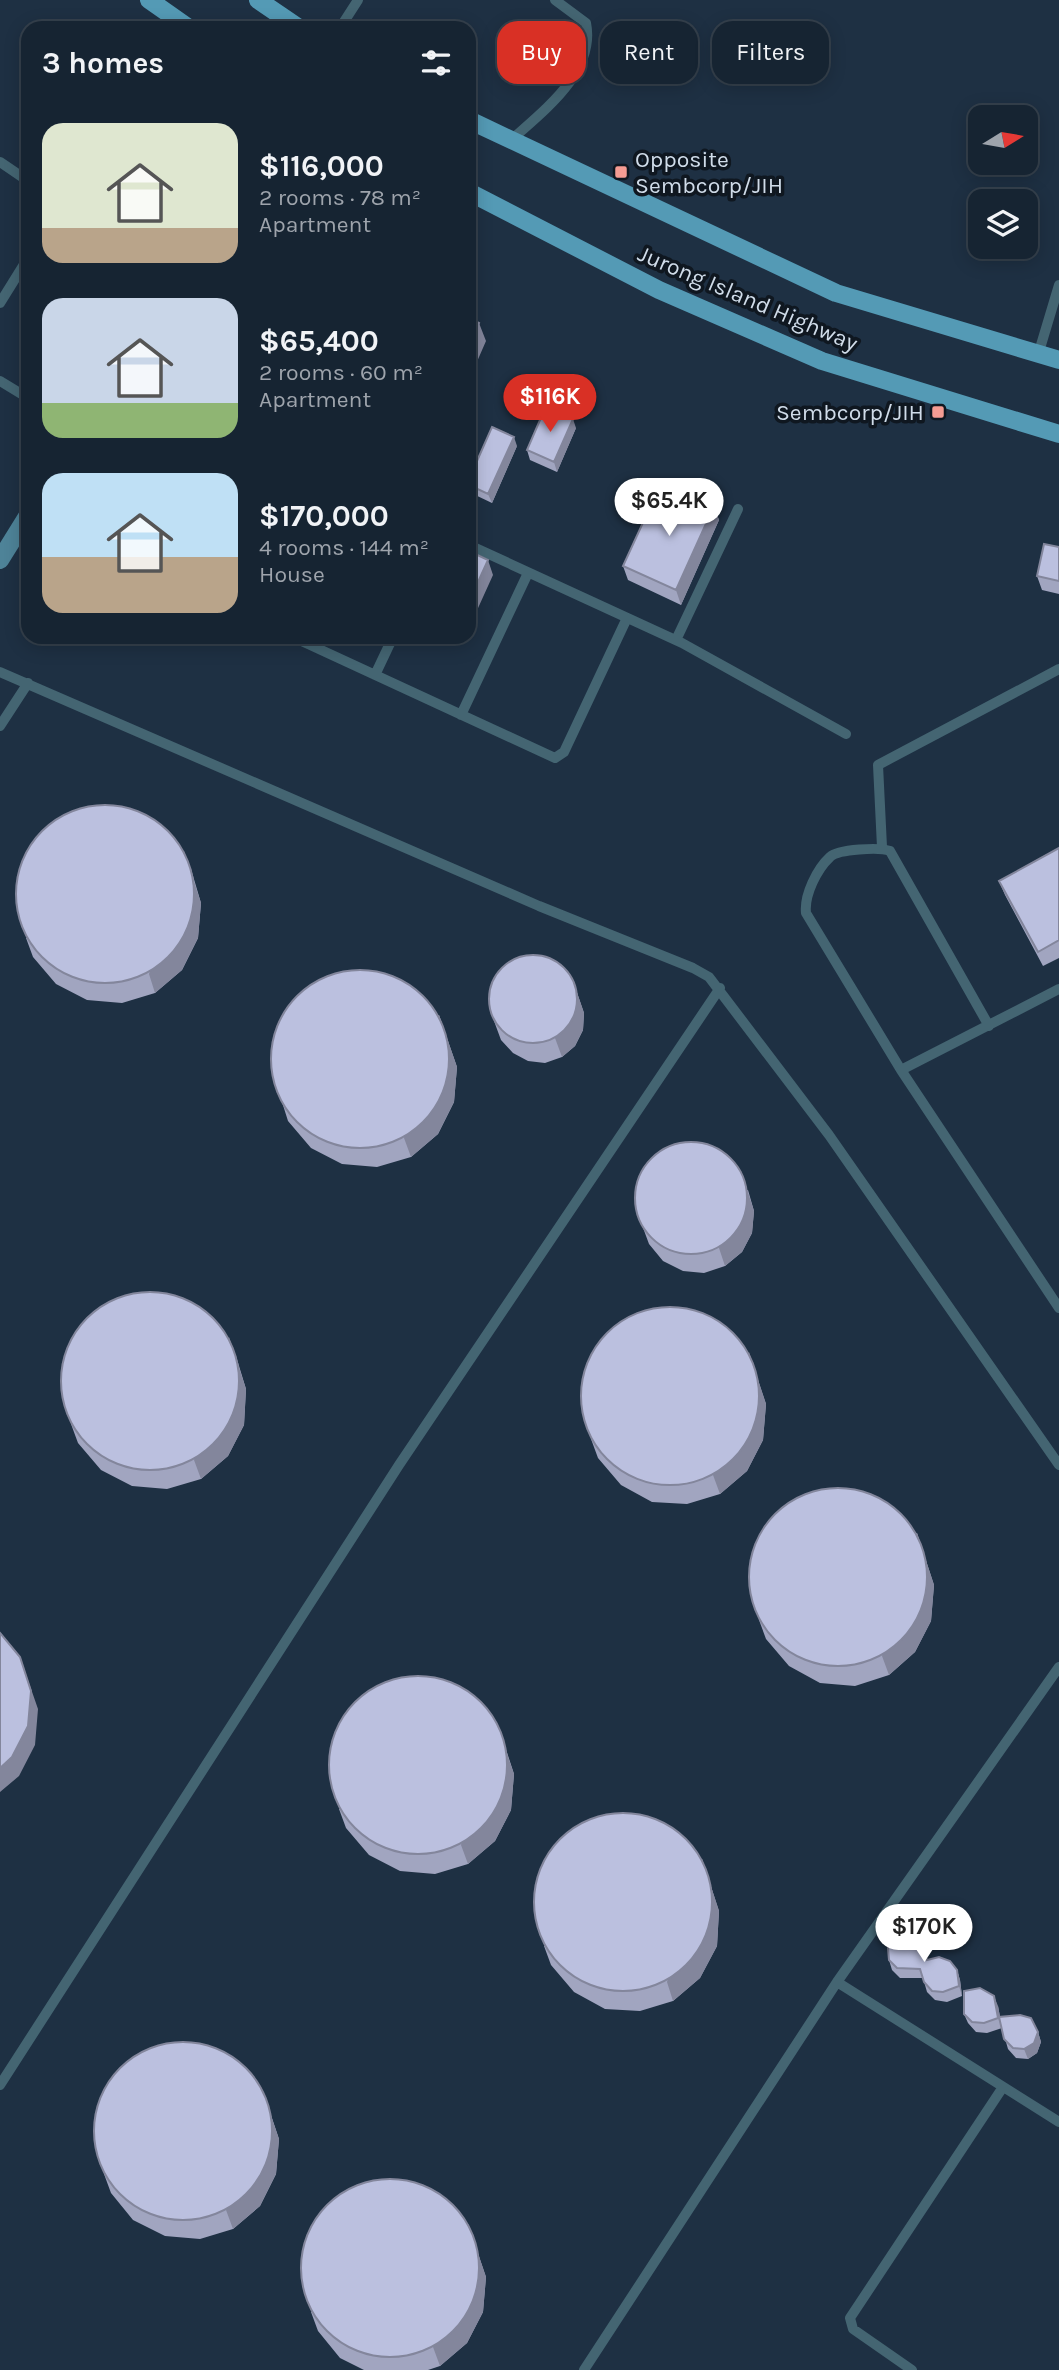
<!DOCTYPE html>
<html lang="en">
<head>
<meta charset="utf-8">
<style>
	body { margin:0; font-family:Karla,sans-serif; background:#23303e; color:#f1f3f6; height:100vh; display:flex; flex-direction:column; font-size:26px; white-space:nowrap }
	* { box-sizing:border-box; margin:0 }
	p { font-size:23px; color:#9ea4ac }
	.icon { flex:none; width:38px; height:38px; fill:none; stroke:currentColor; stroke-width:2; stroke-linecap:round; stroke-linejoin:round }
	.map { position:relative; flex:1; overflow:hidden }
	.details { position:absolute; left:21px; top:21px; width:455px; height:623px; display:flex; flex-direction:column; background:#162432; border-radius:21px; box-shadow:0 4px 18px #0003,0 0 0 2px #35414d }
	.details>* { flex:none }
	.banner { position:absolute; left:497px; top:21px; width:457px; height:63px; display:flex; gap:14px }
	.needle { width:46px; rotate:79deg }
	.controls { position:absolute; left:968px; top:105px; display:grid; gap:14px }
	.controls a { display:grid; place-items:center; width:70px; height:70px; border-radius:14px; background:#162432; box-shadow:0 4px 18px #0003,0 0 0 2px #35414d; font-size:35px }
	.price { position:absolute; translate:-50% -60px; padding:0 16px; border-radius:24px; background:#fff; color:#222; font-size:23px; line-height:46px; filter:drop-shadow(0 2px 4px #0008) }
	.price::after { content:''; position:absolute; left:50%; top:42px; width:21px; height:16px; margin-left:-10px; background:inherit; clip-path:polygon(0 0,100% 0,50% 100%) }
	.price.on { background:#d93025; color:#fff }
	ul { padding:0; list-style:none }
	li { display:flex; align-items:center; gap:21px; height:175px; padding:0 21px }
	li span { display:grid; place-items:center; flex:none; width:196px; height:140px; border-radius:21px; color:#555 }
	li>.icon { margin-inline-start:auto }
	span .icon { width:84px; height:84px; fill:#fffc; stroke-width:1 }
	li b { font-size:30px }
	h2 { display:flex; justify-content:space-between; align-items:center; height:84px; padding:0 21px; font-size:30px }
	.pill { padding:0 24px; border-radius:21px; background:#162432; box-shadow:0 4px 18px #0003,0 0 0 2px #35414d; font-size:24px; line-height:63px }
	.pill.on { background:#d93025; color:#fff }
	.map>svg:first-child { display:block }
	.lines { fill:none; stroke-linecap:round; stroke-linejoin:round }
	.lane { stroke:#446572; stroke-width:10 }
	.secondary { stroke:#4e8398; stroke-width:18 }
	.primary { stroke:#549ab5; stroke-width:18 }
	.wall { fill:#a1a5c0 }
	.shaded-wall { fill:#83869c }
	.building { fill:#bbc0df; stroke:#83869c; stroke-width:2 }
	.poi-dot { fill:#f59c93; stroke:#0f1720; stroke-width:2.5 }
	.labels { text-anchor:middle; stroke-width:7; stroke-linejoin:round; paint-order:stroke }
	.poi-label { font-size:23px; fill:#d0dce9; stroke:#0f1720; text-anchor:start }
	.street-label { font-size:23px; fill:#d0dce9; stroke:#0f1720 }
</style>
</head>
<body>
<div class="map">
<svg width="1059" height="2370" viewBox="0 0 1059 2370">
	<rect width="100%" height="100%" fill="#1e3043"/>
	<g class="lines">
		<path class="lane" d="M340,28L358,0
			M510,141C543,111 596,72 586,23L555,0
			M0,162L28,181
			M0,303L28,258
			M1038,355L1059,285
			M0,381L28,398
			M469,545L682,643L846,734
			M293,637L555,758L564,752L627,618
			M676,640L738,509
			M0,672L539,906L693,968L709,977L829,1135L1059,1465
			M375,675L393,637
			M461,715L528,573
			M0,726L28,683
			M882,847L878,765L1059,669
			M989,1026L890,851C880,847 838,849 830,857C817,869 804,895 806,913L901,1070L1059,1308
			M901,1070L1059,989
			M837,1982L1059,2122
			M0,2085L399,1465L720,988
			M584,2370L837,1982L1059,1667
			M912,2370L853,2329L850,2318L1003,2087"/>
		<path class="secondary" d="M0,560L28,515"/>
		<path class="primary" d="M149,0L189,28
			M258,0L299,28
			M469,120L836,293L1059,360
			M469,192L659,290L822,361L1059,434"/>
	</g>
	<path class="wall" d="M576,428L557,472L530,460L527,450Z
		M517,446L492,503L471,493L469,489V479Z
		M714,506L719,520L681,605L628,580L623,566Z
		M1059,547V594L1042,590L1037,576Z
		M1059,848V958L1043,966L1005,895L999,881Z
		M191,869L201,903L198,938L182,970L155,993L122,1003L87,1000L56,984L33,957L26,938Z
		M572,978L584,1013L583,1030L575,1046L562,1057L545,1063L528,1061L513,1053L501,1040L494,1021Z
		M439,1015L457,1067L454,1102L438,1134L411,1157L377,1167L342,1164L311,1148L288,1121L282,1102Z
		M748,1190L754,1211L752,1233L742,1252L725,1266L704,1273L683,1271L663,1261L649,1244L642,1225Z
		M236,1356L246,1389L244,1425L228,1456L201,1479L167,1489L132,1486L101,1470L78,1443L71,1424Z
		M755,1371L766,1404L763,1440L747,1471L720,1494L687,1504L652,1502L621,1485L598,1458L591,1439Z
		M917,1533L934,1585L931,1621L915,1652L889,1675L855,1686L820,1683L789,1666L766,1639L759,1620Z
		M503,1740L514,1774L511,1810L495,1841L468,1864L435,1874L400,1871L369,1855L346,1828L339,1809Z
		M702,1859L719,1911L717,1946L700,1978L673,2001L640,2011L605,2009L574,1992L551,1965L544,1946Z
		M889,1960H927L957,1970L960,1980L962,1996L947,2002L935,2000L927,1992L923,1978H900L892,1970Z
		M998,2006L1000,2017L1038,2032L1041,2042L1037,2053L1028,2059L1016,2058L1008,2049L1002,2028L987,2033L976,2032L968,2023L964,2014Z
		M268,2106L279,2139L276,2174L260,2206L233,2229L200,2239L165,2236L133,2220L111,2193L104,2174Z
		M468,2224L486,2277L483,2312L467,2343L440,2366L428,2370H364L340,2358L318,2331L311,2312Z"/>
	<path class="shaded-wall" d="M479,323L486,341L469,380V346Z
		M573,419L576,428L557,472L554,462Z
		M514,437L517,446L492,503L488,494Z
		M714,506L719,520L681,605L676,590Z
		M488,560L493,575L469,628V602Z
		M184,851L201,903L198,938L182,970L155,993L149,974Z
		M572,978L584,1013L583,1030L575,1046L562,1057L555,1038Z
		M439,1015L457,1067L454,1102L438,1134L411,1157L404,1138Z
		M741,1171L754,1211L752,1233L742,1252L725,1266L719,1248Z
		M229,1337L246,1389L244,1425L228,1456L201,1479L194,1460Z
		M749,1352L766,1404L763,1440L747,1471L720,1494L713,1475Z
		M917,1533L934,1585L931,1621L915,1652L889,1675L882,1656Z
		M20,1657L38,1709L35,1745L19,1776L0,1792V1768Z
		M496,1722L514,1774L511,1810L495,1841L468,1864L461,1845Z
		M702,1859L719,1911L717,1946L700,1978L673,2001L667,1982Z
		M957,1970L960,1980L962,1996L959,1986Z
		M994,1996L998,2006L1002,2027L998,2018Z
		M1038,2032L1041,2042L1037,2053L1028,2059L1024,2049Z
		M261,2087L279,2139L276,2174L260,2206L233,2229L226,2210Z
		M468,2224L486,2277L483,2312L467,2343L440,2366L433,2347Z"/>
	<path class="building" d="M469,318L479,323L469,346Z
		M546,406L573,419L554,462L527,450Z
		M492,427L514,437L488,494L469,485V479Z
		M658,490L680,500L684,492L714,506L676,590L623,566Z
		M1044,544L1059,547V581L1037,576Z
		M469,551L488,560L469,602Z
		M16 894a89 89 0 1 1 178 0a89 89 0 1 1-178 0Z
		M1059,848V940L1038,952L999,881Z
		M489 999a44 44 0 1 1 88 0a44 44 0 1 1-88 0Z
		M271 1059a89 89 0 1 1 178 0a89 89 0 1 1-178 0Z
		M635 1198a56 56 0 1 1 112 0a56 56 0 1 1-112 0Z
		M61 1381a89 89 0 1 1 178 0a89 89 0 1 1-178 0Z
		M581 1396a89 89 0 1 1 178 0a89 89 0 1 1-178 0Z
		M749 1577a89 89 0 1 1 178 0a89 89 0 1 1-178 0Z
		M0,1633L20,1657L31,1691L28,1726L12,1757L0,1768Z
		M329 1765a89 89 0 1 1 178 0a89 89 0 1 1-178 0Z
		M534 1902a89 89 0 1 1 178 0a89 89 0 1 1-178 0Z
		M910,1936L919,1942L927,1960L939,1957L950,1961L957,1970L959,1986L943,1992L932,1991L924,1982L920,1969L897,1968L889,1960L888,1948L894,1939Z
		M980,1988L994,1996L998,2018L984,2023L972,2022L964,2014V1991Z
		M1020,2015L1031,2018L1038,2032L1034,2043L1024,2049L1013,2048L1004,2039L999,2017Z
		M94 2131a89 89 0 1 1 178 0a89 89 0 1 1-178 0Z
		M301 2268a89 89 0 1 1 178 0a89 89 0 1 1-178 0Z"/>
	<g class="poi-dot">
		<rect x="614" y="165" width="14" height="14" rx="3.5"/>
		<rect x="931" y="405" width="14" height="14" rx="3.5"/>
	</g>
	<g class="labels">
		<g class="poi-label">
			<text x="635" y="167">Opposite<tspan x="635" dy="26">Sembcorp/JIH</tspan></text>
			<text x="924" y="420" text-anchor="end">Sembcorp/JIH</text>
		</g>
		<g class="street-label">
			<text transform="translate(748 298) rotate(23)" y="8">Jurong Island Highway</text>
		</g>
	</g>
</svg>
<div class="controls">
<a><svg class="needle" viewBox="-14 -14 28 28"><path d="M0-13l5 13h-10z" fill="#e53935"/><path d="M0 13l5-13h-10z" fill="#9ea4ac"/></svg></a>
<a><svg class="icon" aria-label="layers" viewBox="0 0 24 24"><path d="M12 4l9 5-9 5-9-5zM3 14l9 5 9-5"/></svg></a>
</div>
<b class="price on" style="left:550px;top:434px">$116K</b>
<b class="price" style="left:669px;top:538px">$65.4K</b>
<b class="price" style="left:924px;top:1964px">$170K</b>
<div class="banner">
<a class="pill on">Buy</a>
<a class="pill">Rent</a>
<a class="pill">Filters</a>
</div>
<section class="details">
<h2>3 homes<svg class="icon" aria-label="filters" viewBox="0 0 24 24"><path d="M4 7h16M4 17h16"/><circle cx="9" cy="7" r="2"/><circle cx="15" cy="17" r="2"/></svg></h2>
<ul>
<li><span style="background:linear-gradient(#dfe7d0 75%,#b9a48a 0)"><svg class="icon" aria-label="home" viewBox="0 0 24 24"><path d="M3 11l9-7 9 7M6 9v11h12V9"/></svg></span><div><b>$116,000</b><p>2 rooms · 78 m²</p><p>Apartment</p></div></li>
<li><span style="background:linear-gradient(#c9d6e8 75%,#8fb573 0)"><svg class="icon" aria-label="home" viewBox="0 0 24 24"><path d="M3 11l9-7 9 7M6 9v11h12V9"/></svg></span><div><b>$65,400</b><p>2 rooms · 60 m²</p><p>Apartment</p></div></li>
<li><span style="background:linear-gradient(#bfe0f5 60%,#b9a48a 0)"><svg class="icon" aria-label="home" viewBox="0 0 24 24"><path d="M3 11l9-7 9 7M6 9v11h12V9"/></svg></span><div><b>$170,000</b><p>4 rooms · 144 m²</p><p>House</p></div></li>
</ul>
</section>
</div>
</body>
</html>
